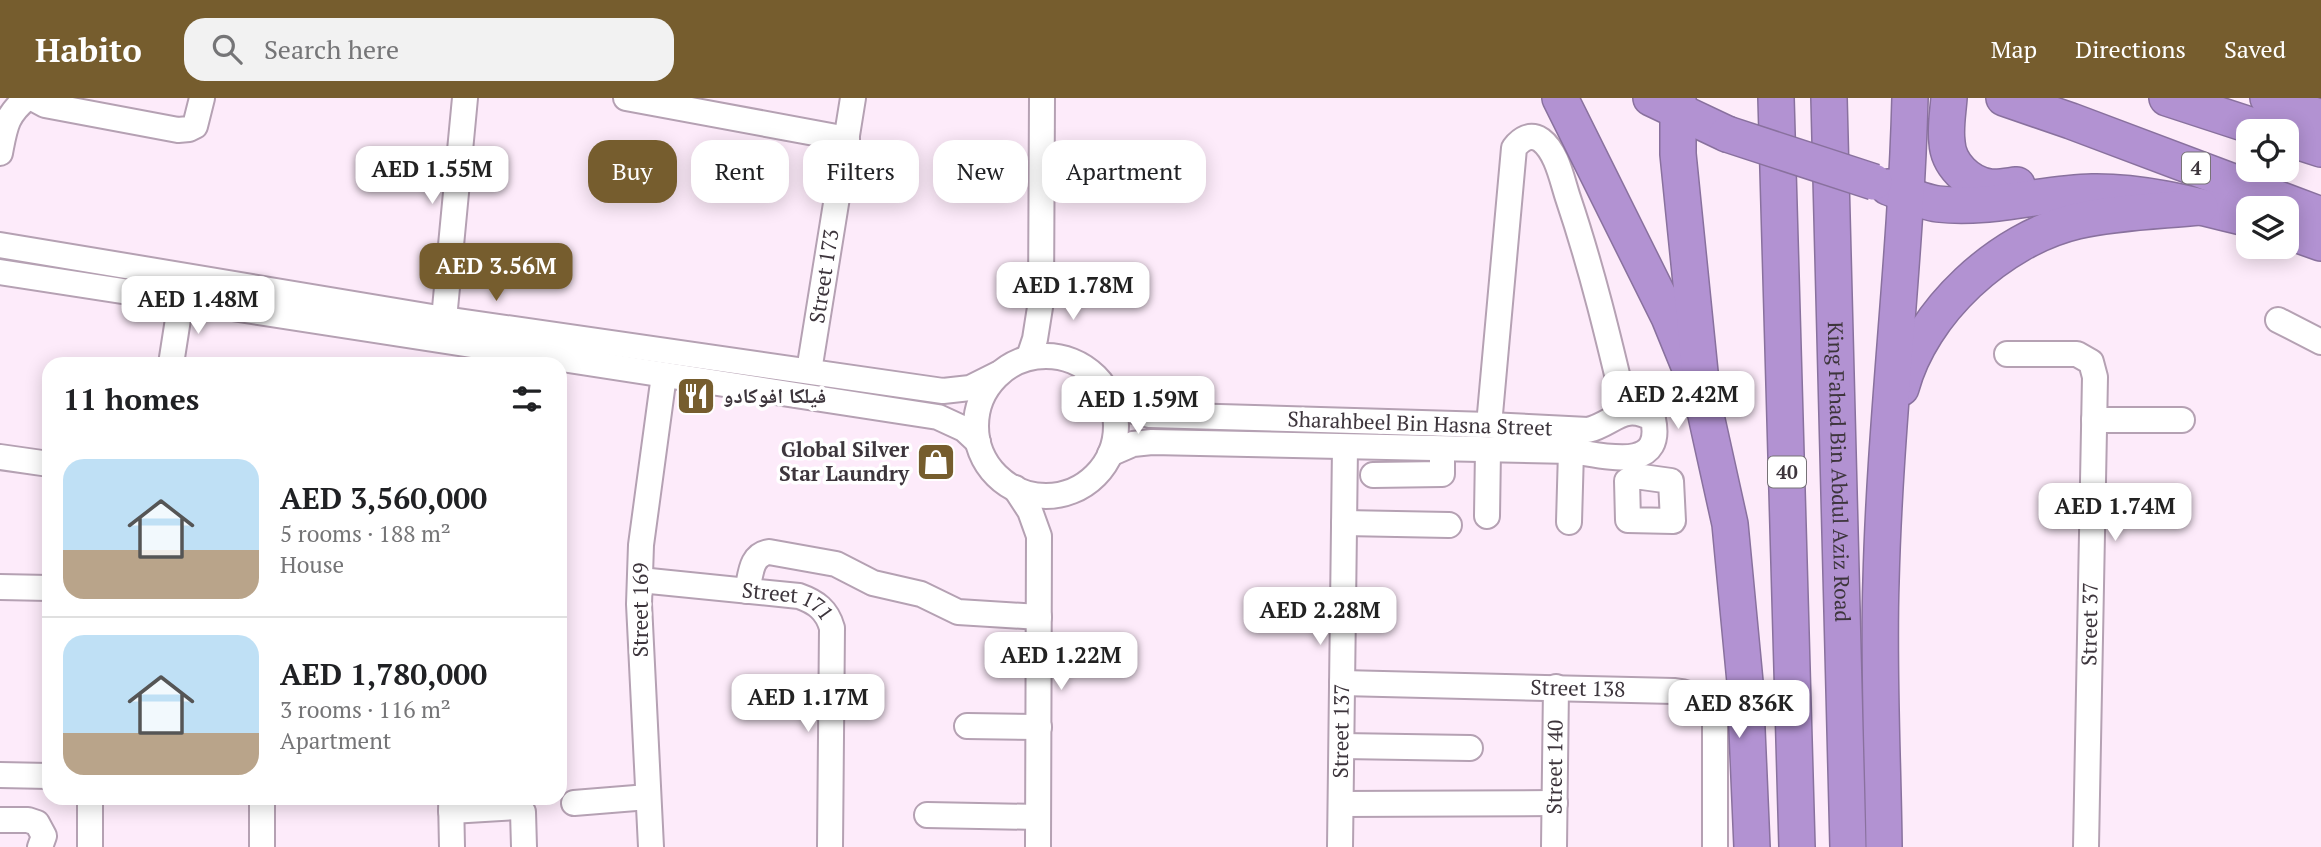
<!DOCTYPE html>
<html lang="en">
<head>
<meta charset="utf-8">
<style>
	body { margin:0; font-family:"PT Serif","Noto Naskh Arabic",serif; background:#f2f2f2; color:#202124; height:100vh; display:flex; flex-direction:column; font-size:26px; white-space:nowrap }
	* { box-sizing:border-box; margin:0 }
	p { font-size:23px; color:#757577 }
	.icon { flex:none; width:38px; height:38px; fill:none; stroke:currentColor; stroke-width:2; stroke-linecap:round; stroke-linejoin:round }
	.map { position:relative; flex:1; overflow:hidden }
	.side { position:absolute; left:42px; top:259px; width:525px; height:448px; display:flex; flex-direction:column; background:#fff; border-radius:21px; box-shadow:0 4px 18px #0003 }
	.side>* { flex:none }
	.guide { position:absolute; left:588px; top:42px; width:665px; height:63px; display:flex; gap:14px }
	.buttons { position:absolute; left:2236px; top:21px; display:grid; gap:14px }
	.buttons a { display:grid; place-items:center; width:63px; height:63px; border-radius:14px; background:#fff; box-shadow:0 4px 18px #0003; font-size:35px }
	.price { position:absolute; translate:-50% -60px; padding:0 16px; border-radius:14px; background:#fff; color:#222; font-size:23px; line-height:46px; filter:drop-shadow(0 2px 4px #0008) }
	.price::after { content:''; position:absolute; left:50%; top:42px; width:21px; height:16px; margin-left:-10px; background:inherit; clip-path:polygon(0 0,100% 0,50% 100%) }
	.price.current { background:#765d2e; color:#fff }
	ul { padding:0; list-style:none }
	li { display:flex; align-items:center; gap:21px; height:175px; padding:0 21px }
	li+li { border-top:2px solid #e0e0e0 }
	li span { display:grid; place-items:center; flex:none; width:196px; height:140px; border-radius:21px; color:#555 }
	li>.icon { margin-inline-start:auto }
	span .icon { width:84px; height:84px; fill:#fffc; stroke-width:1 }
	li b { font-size:30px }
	h2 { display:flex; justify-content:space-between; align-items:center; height:84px; padding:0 21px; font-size:30px }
	.chip { padding:0 24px; border-radius:21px; background:#fff; box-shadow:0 4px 18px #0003; font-size:24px; line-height:63px }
	.chip.current { background:#765d2e; color:#fff }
	header { display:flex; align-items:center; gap:42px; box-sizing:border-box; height:98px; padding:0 35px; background:#765d2e; color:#fff }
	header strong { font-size:33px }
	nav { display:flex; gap:38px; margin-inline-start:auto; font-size:24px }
	.search { width:490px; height:63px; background:#f2f2f2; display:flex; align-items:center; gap:18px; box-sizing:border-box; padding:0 24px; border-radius:21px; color:#757577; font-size:26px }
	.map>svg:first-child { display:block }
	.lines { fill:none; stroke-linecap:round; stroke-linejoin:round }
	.minor-casing { stroke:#b5a1b3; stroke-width:28 }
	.highway-casing { stroke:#89719e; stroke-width:38 }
	.minor { stroke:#fff; stroke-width:24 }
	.highway { stroke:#b292d2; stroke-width:35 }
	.highway-bridge-casing { stroke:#89719e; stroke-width:38; stroke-linecap:butt }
	.highway-bridge { stroke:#b292d2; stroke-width:35 }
	.labels { text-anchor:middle; stroke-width:7; stroke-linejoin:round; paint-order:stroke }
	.shield { fill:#fff; stroke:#777276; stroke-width:2 }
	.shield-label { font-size:19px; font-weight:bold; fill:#3d353c }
	.street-label { font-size:21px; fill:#3d353c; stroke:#fff }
	.poi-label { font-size:21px; font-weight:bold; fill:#3d353c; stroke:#fff; text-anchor:start }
</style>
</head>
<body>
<header>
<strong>Habito</strong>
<div class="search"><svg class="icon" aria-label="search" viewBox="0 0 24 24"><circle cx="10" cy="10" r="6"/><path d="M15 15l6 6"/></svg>Search here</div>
<nav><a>Map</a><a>Directions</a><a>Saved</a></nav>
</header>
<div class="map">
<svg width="2321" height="749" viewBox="0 0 2321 749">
	<rect width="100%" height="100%" fill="#fdebfa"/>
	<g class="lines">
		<g class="minor-casing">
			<g id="minor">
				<path d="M32,0L45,7L178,32L189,31L195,28L202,0"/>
				<path d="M626,0L847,41"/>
				<path d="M0,55C5,29 6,17 27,0"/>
				<path d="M0,147L444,221L943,293L970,290L998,276"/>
				<path d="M0,174L938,319L964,331L978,344"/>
				<path d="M444,221L465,0"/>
				<path d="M2278,222L2321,244"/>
				<path d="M2007,256H2077L2091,264L2095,279L2086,749"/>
				<circle cx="1046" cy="328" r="70"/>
				<path d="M1029,259L1035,241L1041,203L1042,0"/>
				<path d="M171,266L181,202"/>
				<path id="s1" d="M809,273L853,0"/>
				<path d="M2094,322H2182"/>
				<path d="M1489,327L1514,50C1521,41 1530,35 1541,42C1557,54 1562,82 1568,100C1592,171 1609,242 1626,314"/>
				<path d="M1110,356L1133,346L1152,344L1571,353C1602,357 1665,376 1653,321C1623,304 1615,325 1588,332L1489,327L1150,317L1126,311L1112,302"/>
				<path d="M0,359L49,366"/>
				<path d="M1373,377L1442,376V351"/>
				<path d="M1635,378L1671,383L1673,423L1628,422L1627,383Z"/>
				<path d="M1015,390L1030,413L1039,438L1038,749"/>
				<path d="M1487,418L1488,352"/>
				<path d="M1569,424L1571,353"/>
				<path d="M1344,425L1449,427"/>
				<path id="s2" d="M640,482L799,498C816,504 827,512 832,530L830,749"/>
				<path d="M0,489L49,490"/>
				<path d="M747,493C751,477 750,457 769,454L836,466L873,485L921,496L958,514L1039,519"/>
				<path id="s3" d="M1342,585L1674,593C1695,595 1709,604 1715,625V749"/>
				<path d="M967,628L1039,629"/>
				<path d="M1342,648L1470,650"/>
				<path d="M0,677L49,678"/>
				<path d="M90,700V749"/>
				<path d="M262,700V749"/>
				<path d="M451,700L452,749"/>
				<path d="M518,700V709L523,714L524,749"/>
				<path d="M574,705L648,699"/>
				<path d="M1341,706L1555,705"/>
				<path d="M451,713L518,709"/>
				<path d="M927,717L1038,719"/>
				<path d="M0,722H28L37,725L44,738L40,749"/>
				<path d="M651,749L639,506L641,447L664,277"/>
				<path id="s4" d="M1340,749L1345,349"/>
				<path id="s5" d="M1554,749L1556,589"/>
			</g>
		</g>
		<g class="highway-casing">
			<g id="highway">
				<path d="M1560,0L1669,219L1689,268"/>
				<path d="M1651,0L1727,36"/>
				<path d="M1678,0V56L1703,304L1730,426L1745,584L1752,749"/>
				<path d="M1776,0L1797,749"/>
				<path id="s6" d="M1829,0L1848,749"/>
				<path d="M1949,0C1948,14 1945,30 1947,44C1948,66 1968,86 1990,89C1998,90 2008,88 2017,87"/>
				<path d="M2004,0L2071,23L2321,117"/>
				<path d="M2167,0L2268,33"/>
				<path d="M2268,0L2321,20"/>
				<path d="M2287,40L2321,51"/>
				<path d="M1888,89C1904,95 1921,104 1938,106C1990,112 2041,95 2092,94C2145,93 2198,108 2249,121"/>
				<path d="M2287,133L2321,145"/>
				<path d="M1901,290C1921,214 2000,141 2077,123C2117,114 2159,113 2200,109"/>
				<path d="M1884,749C1883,661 1878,571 1881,483C1885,322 1906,161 1910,0"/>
			</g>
		</g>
		<use href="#minor" class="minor"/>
		<use href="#highway" class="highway"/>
		<g class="highway-bridge-casing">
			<path id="highway-bridge" d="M1727,36L1874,84"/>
		</g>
		<use href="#highway-bridge" class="highway-bridge"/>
	</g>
	<defs>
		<g id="restaurant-square" transform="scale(2.0125)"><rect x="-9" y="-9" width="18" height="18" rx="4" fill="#765d2e" stroke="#fff"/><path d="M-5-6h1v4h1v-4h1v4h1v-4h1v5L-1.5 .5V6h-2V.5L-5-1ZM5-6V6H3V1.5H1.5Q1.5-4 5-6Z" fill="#fff"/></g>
		<g id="shop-square" transform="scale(2.0125)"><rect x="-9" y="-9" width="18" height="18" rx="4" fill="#765d2e" stroke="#fff"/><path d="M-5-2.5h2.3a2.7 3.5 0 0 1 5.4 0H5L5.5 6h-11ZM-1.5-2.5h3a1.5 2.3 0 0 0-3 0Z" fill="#fff"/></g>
	</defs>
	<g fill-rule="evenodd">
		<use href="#restaurant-square" x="696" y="298"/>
		<use href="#shop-square" x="936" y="364"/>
	</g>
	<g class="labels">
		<g class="shield">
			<rect x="2182" y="54.5" width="28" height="31" rx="5"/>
			<rect x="1768" y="358.5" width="38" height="31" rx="5"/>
		</g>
		<g class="shield-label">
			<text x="2196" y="77">4</text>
			<text x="1787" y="381">40</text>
		</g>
		<g class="street-label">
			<text dy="7" stroke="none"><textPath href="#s1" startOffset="96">Street 173</textPath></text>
			<text transform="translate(1420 326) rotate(2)" y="7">Sharahbeel Bin Hasna Street</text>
			<text dy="7" stroke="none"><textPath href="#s6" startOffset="374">King Fahad Bin Abdul Aziz Road</textPath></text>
			<text dy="7" stroke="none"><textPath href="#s2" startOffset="150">Street 171</textPath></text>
			<text transform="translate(641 512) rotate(-90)" y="7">Street 169</text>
			<text transform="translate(2090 526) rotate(-89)" y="7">Street 37</text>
			<text dy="7" stroke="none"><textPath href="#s3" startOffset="236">Street 138</textPath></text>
			<text dy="7" stroke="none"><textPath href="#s4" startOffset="116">Street 137</textPath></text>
			<text dy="7" stroke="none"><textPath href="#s5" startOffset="80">Street 140</textPath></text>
		</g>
		<g class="poi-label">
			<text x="723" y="305">فيلكا افوكادو</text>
			<text x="909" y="359" text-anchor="end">Global Silver<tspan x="909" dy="24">Star Laundry</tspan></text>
		</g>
	</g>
</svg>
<div class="buttons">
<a><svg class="icon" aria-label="locate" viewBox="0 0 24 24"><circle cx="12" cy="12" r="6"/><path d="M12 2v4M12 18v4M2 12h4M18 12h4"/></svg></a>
<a><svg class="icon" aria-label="layers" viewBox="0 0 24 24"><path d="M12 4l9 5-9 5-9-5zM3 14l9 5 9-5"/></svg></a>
</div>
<b class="price" style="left:432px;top:108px">AED 1.55M</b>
<b class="price current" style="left:496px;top:205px">AED 3.56M</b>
<b class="price" style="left:1073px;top:224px">AED 1.78M</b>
<b class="price" style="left:198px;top:238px">AED 1.48M</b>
<b class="price" style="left:1678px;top:333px">AED 2.42M</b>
<b class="price" style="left:1138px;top:338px">AED 1.59M</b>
<b class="price" style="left:2115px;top:445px">AED 1.74M</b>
<b class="price" style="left:1320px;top:549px">AED 2.28M</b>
<b class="price" style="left:1061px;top:594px">AED 1.22M</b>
<b class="price" style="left:808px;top:636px">AED 1.17M</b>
<b class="price" style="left:1739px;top:642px">AED 836K</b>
<div class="guide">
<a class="chip current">Buy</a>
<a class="chip">Rent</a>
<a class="chip">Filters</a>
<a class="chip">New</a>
<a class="chip">Apartment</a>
</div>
<section class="side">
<h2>11 homes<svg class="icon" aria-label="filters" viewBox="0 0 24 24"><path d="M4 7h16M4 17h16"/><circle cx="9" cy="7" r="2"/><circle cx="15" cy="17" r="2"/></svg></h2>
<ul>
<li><span style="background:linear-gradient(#bfe0f5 65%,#b9a48a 0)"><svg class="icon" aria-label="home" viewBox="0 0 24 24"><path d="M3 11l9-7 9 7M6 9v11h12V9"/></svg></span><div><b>AED 3,560,000</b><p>5 rooms · 188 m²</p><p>House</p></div></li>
<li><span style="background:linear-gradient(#bfe0f5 70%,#b9a48a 0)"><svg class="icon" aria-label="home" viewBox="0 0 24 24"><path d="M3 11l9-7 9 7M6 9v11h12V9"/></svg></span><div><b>AED 1,780,000</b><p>3 rooms · 116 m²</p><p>Apartment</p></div></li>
</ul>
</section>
</div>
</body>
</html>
